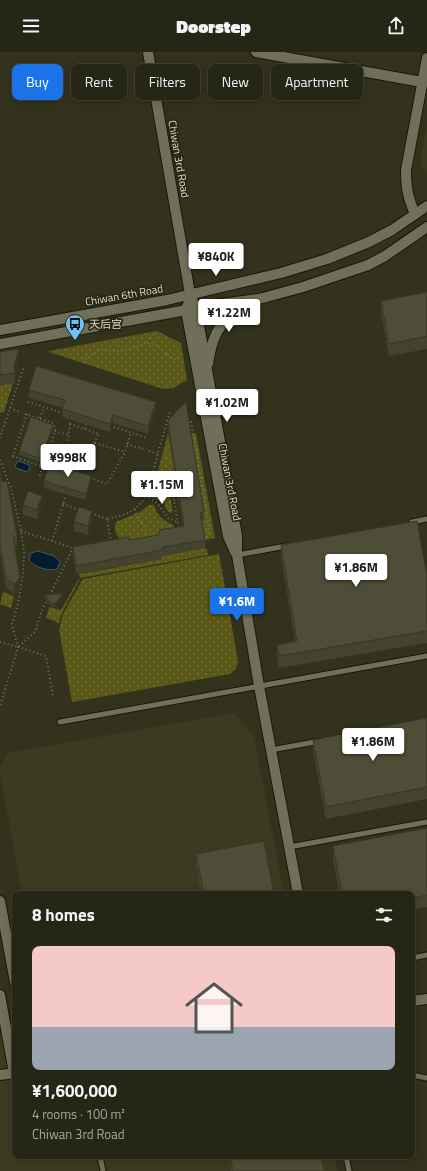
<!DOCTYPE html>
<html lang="en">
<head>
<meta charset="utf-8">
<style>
	body { margin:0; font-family:"Titillium Web","Noto Sans SC",sans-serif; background:#323223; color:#f1f3f6; height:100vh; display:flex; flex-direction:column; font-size:15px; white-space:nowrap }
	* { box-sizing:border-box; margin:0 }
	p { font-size:13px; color:#a4a5a1 }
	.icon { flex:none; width:22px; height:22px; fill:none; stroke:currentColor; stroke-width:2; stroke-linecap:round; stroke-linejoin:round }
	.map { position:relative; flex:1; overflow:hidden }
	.details { position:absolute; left:12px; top:839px; width:403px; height:268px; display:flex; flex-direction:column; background:#262616; border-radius:8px; box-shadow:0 2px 10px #0003,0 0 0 1px #424335 }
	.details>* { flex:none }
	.hud { position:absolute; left:12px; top:12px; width:403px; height:36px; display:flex; gap:8px }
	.price { position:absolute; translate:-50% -34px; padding:0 9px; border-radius:4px; background:#fff; color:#222; font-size:13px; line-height:26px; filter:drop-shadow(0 1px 2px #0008) }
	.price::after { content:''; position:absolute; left:50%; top:24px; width:12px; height:9px; margin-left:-6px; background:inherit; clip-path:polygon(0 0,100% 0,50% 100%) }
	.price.current { background:#1a73e8; color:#fff }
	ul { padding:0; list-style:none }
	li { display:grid; align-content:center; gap:8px; height:212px; padding:0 20px }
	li+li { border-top:1px solid #424335 }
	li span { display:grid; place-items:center; height:124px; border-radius:8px; color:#555 }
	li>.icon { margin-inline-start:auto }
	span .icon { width:72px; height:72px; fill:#fffc; stroke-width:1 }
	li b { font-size:17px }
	h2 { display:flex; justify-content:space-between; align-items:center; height:48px; padding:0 20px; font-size:17px }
	.chip { padding:0 14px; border-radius:8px; background:#262616; box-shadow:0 2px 10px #0003,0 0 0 1px #424335; font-size:14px; line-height:36px }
	.chip.current { background:#1a73e8; color:#fff }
	header { display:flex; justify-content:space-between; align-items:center; height:52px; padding:0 20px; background:#262616; font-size:18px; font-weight:800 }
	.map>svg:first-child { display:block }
	.built { fill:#3c3b21 }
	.grass { fill:url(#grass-dots) }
	.water { fill:#021e2e; stroke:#43575f }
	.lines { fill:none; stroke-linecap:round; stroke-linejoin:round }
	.lane-casing { stroke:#1a1906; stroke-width:7 }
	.street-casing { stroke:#1a1906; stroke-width:12 }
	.secondary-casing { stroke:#1a1906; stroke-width:12 }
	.path { stroke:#747463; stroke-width:2; stroke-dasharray:1 3; stroke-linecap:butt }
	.lane { stroke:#70705a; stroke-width:5 }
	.street { stroke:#70705a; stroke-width:10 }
	.secondary { stroke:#70705a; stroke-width:10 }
	.wall { fill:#434330 }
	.shaded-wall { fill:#373727 }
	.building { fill:#4e4e38; stroke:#373727 }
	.labels { text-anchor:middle; stroke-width:3.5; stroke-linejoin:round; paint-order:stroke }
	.street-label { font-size:11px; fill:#dcdcd0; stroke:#282814 }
	.poi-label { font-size:11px; fill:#dcdcd0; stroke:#282814; text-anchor:start }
</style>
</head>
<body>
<header><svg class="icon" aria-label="menu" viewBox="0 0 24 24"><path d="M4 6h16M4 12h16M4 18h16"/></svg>Doorstep<svg class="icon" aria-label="share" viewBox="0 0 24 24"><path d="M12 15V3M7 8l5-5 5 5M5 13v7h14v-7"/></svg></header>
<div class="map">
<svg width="427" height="1119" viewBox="0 0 427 1119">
	<defs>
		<pattern id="grass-dots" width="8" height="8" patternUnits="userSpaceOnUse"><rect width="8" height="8" fill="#5a5817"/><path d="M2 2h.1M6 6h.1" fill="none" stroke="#716f38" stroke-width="1.8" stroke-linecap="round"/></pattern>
	</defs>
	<rect width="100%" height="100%" fill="#32321d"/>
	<path class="built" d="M427,73V124L420,110Z
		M234,661L254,685L284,842H22L0,721V716L7,701Z
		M15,983V1104H334L337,1119H0V986Z"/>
	<path class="grass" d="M157,279L181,291L187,328L173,336L163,337L49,300V299Z
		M13,331L4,360L0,361V333Z
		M168,381L175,420L167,422L173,461L168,460L163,450L151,445Z
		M196,381L215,486L204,488L186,471L190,382Z
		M149,453H154C156,463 165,470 174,473L173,478L159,487L122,489C116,483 113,478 116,470L140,460Z
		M205,496L207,498L208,503L80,526L79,522L162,507V504Z
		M219,502L238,609C237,616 235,618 230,622L72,650L59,577L64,560L83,527Z
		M80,527L63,559L58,572L57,570L46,566L49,555L61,558L78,528Z
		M3,540L14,544L11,556L0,552Z"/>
	<path class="water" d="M18,409L29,413L30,414L28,420L16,416L15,414Z
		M38,499L54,504L60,510L57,517C47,519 36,516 29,508L31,501Z"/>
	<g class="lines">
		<g class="lane-casing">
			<path id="lane" d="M412,470L427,467
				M237,503L286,494
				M60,670L427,604
				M271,698L320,689
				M289,795L427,770
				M412,906L427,903
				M412,1025L417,1024L427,1026
				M100,1104L103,1119
				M346,1104L349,1119"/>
		</g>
		<g class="street-casing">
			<path id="street" d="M256,0L422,30
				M415,162C408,146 406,136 406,118L427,6
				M259,634L298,842
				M412,949L427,947"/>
		</g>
		<g class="secondary-casing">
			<path id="secondary" d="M148,0L190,242L196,257L237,484V503L259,634
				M188,252L186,258L228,484L235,500
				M0,278L167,248L281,221L327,207L369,190L392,178L427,154
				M0,292L214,253L259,247L303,235L368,213L385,204L427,175
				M208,312C213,277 222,267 253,251
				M0,849L15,930
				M0,943L14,1021
				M0,1023L15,1021"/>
		</g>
		<path class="path" d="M83,311L87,305L100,297L112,299H120L129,298L146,291H151L157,294L170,305L179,309
			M28,350L60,360
			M10,356L20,360
			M25,362L53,371L55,379L39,426
			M27,362L13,404L43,415
			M40,366L44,355
			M188,367L191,370L209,474L208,482L204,489
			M70,372L99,382L87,405L67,399Z
			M114,375L147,386
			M85,377L86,372
			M55,379L69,383
			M0,386L24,314
			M95,391L125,400
			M127,392L143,397
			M149,399L158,402
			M0,408L11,436L21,479L24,499L23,523L18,551L12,573L18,595L0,654
			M44,412L51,414
			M72,420L78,402
			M175,423L170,424L179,477
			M90,426L107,432L125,400L131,381
			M146,443L158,452L168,466L177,470
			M174,448L179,447
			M63,452L79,458
			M135,457L137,465L146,477L143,487
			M91,461L107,467
			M21,479L76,497
			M52,489L66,443
			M111,490L107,467C123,464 135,460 145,446L170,360
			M50,543L73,496
			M0,590L18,595L35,580L42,558L48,547
			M18,595L46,604L53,644"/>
		<use href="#lane" class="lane"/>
		<use href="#street" class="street"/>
		<use href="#secondary" class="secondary"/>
	</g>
	<path class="wall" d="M427,240V297L389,304L381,261V249Z
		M0,300L19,307L15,320V331L0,333Z
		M29,338L156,358L148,382L113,371L110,380L62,365L63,356L29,346Z
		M168,370L204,460V469H202L205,488V496L162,504V507L76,522L73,503V495L129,488L159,483V478L183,474L168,379Z
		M53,376L41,410L19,403V399Z
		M0,416L2,430L17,484V494L14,495L20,534L17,540L14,542L6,536L0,502Z
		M44,429L91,430L86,448L44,436Z
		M23,453H42L37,467L23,463Z
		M74,469H92L88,483L74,479Z
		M281,493L427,524V591L279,616L277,605V593L295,589L281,505Z
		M45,543L62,545L55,555L51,554L45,547Z
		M427,666V747L326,767L313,700V688Z
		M427,776V855L412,858V842H339L333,806V794Z
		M196,802L274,842H201L196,814Z
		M228,1104H321L324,1119H231Z"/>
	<path class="shaded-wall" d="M19,297V307L15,321L14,314Z
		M156,350V358L148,382V374Z
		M113,363V371L110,380V372Z
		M53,373V376L41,410V407Z
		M91,424V430L86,448V442Z
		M42,444V453L37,467V458Z
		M92,459V469L88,483V474Z
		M20,525V534L17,540L14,542V532Z
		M62,542V545L55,555V552Z"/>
	<path class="building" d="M427,240V284L389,292L381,249Z
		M19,297L14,314L15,321L0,323V300Z
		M36,314L156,350L148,374L113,363L110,372L62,357L65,348L29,338Z
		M186,350L204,460L200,461L205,488L162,495V498L76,514L73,495L129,485V488L159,483V478L184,474L168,370L170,366Z
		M31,365L53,373L41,407L19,399Z
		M49,411L91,424L86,442L44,429Z
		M0,416L2,430L7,429L17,484L13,485L20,525L17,530L14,532L6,526L0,492Z
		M28,439L42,444L37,458L23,453Z
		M79,455L92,459L88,474L74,469Z
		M417,469L427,524V579L279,604L277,593L297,589L281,493Z
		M54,542H62L55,552L51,551L45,543Z
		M427,666V735L326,755L313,688Z
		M427,776V843L412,846V842H342L333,794Z
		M264,789L274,842H204L196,802Z
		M230,1104H321L324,1119H233Z"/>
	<defs>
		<g id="bus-pin" transform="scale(1)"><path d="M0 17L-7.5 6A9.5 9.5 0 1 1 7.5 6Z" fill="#71c1f4" stroke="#282814"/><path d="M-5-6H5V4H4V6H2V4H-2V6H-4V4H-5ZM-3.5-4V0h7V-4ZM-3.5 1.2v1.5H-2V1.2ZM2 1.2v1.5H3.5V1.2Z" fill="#111"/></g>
	</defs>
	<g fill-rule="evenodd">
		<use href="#bus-pin" x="75" y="272"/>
	</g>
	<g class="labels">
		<g class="street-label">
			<text transform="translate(179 107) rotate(80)" y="4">Chiwan 3rd Road</text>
			<text transform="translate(124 243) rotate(-10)" y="4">Chiwan 6th Road</text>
			<text transform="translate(230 430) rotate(79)" y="4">Chiwan 3rd Road</text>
		</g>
		<g class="poi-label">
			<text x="89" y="276">天后宫</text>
		</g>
	</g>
</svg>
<b class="price" style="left:216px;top:225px">¥840K</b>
<b class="price" style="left:229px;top:281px">¥1.22M</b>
<b class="price" style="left:227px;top:371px">¥1.02M</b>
<b class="price" style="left:68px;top:426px">¥998K</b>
<b class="price" style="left:162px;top:453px">¥1.15M</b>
<b class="price" style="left:356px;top:536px">¥1.86M</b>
<b class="price current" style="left:237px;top:570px">¥1.6M</b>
<b class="price" style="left:373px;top:710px">¥1.86M</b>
<div class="hud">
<a class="chip current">Buy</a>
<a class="chip">Rent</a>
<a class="chip">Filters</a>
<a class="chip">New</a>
<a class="chip">Apartment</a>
</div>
<section class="details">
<h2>8 homes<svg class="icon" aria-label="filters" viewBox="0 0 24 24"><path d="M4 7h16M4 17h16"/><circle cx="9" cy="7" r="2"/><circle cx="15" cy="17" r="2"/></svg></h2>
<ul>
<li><span style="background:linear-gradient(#f6c9c9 65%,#9aa5b1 0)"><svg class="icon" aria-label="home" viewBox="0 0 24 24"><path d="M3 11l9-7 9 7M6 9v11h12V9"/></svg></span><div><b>¥1,600,000</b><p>4 rooms · 100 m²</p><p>Chiwan 3rd Road</p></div></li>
</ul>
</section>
</div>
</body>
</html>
